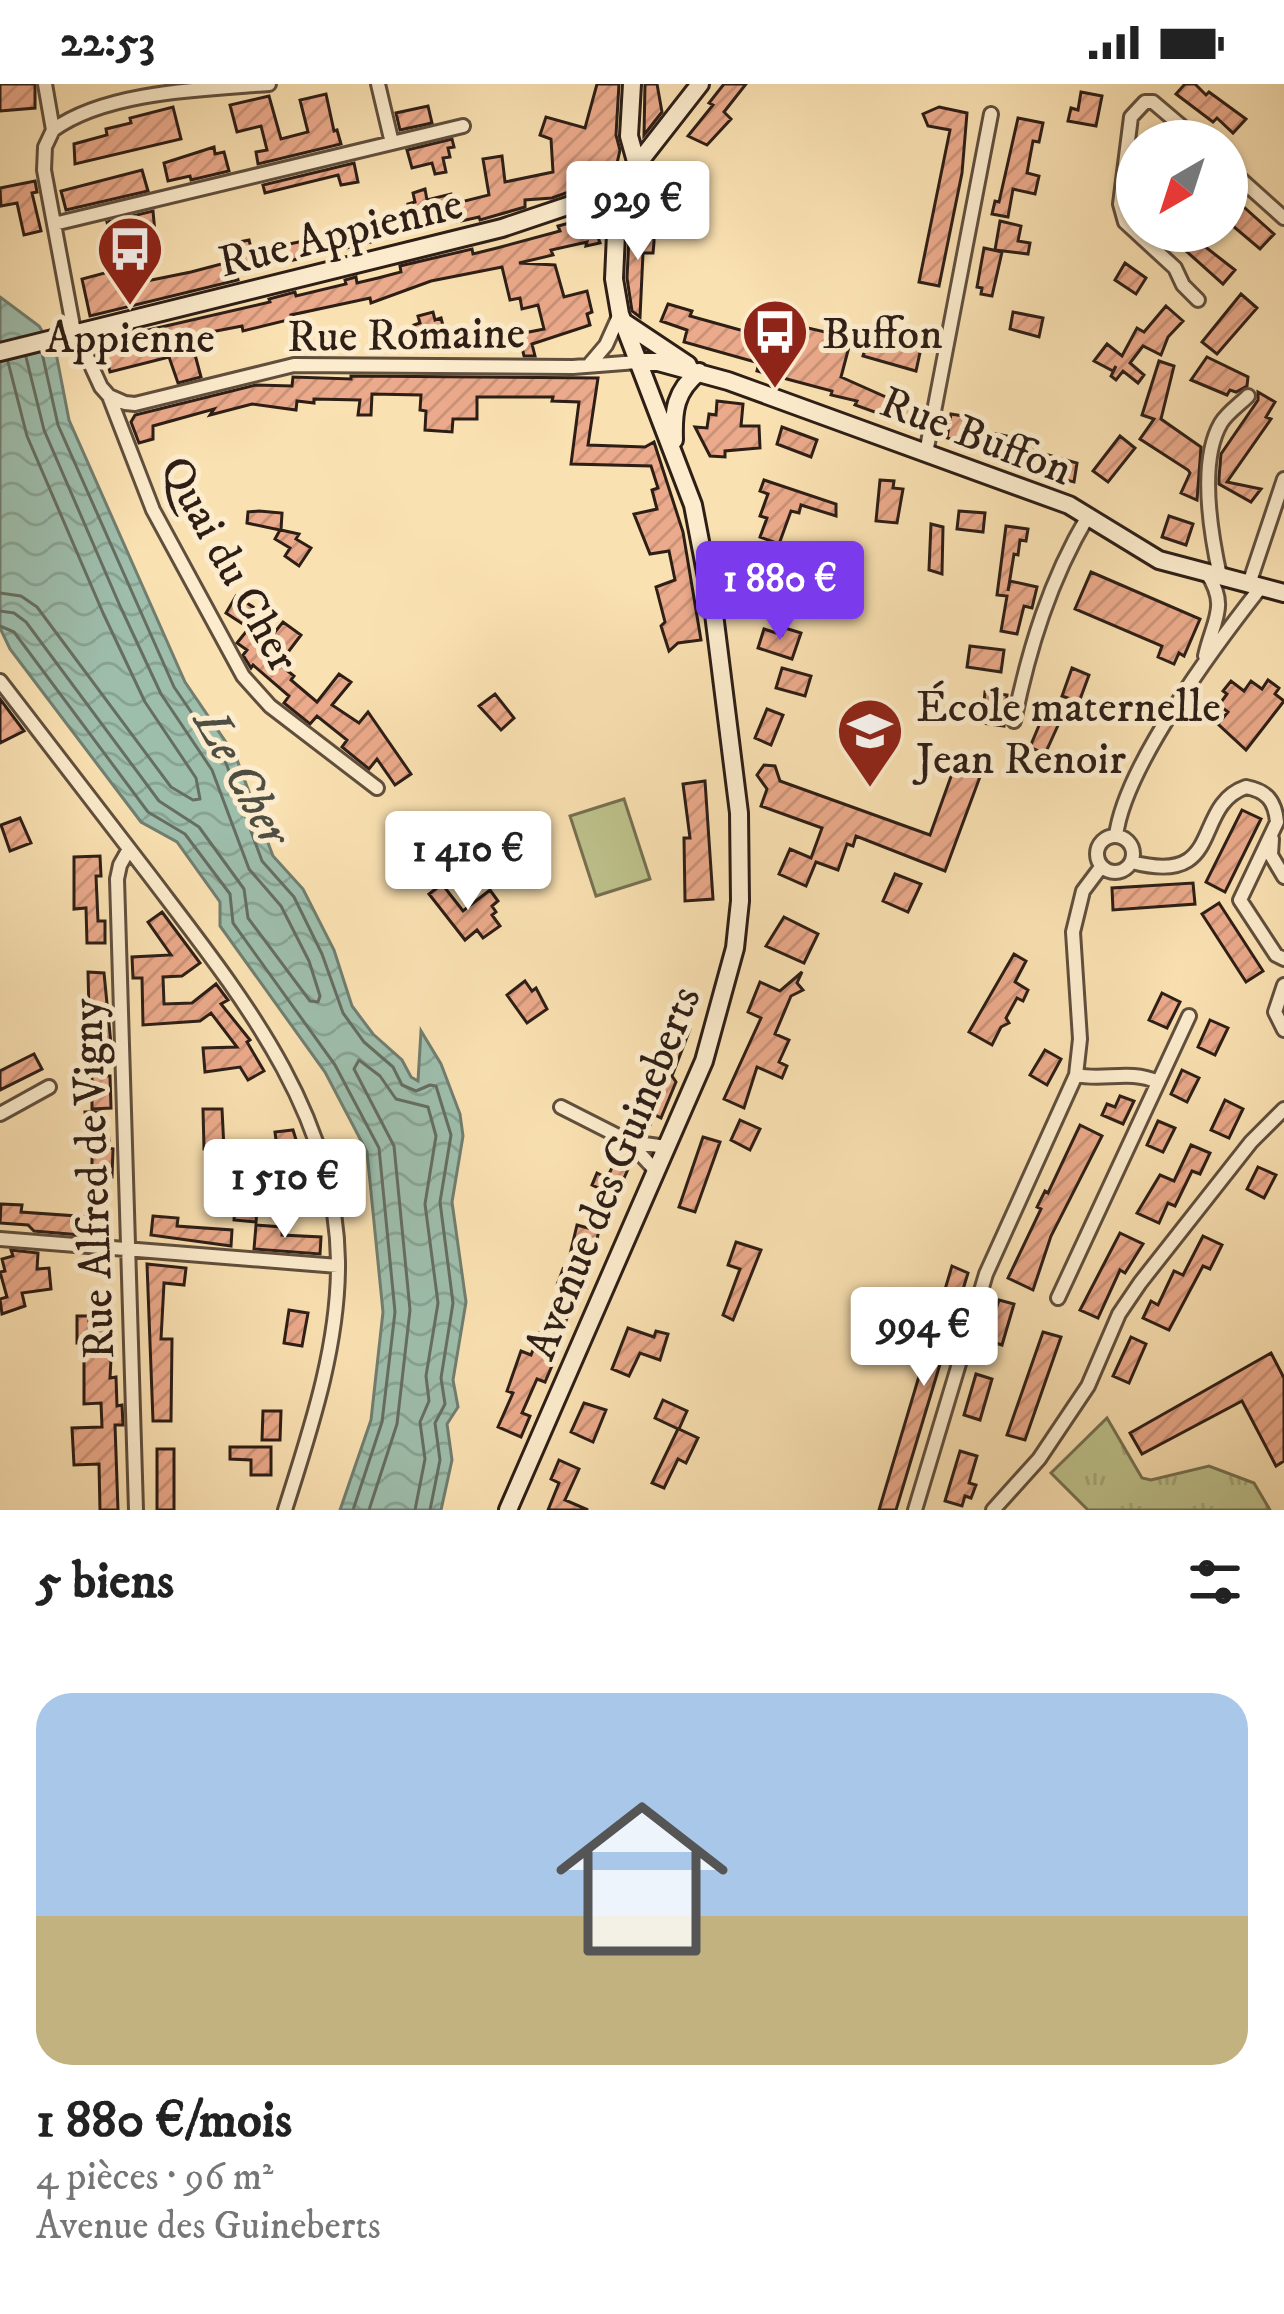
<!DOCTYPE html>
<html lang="fr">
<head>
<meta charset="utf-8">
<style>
	body { margin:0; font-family:"IM FELL DW Pica",serif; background:#f6f6f6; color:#222; height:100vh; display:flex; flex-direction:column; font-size:45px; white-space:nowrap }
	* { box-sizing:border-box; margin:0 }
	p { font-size:39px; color:#767676 }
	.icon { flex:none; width:66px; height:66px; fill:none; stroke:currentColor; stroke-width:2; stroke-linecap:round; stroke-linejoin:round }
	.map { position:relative; height:1426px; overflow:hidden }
	.drawer { display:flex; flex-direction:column; background:#fff; flex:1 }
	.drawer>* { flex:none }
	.needle { width:78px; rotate:219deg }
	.buttons { position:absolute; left:1116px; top:36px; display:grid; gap:24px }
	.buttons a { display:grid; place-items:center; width:132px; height:132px; border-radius:50%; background:#fff; box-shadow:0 3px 9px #0004; font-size:60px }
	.price { position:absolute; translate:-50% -102px; padding:0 27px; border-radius:12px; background:#fff; color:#222; font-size:39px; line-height:78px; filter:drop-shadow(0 3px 6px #0008) }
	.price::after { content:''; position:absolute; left:50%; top:72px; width:36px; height:27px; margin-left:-18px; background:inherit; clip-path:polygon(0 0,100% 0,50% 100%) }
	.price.selected { background:#7c3aed; color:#fff }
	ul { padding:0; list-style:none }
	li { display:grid; align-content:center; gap:24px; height:636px; padding:0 36px }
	li span { display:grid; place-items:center; height:372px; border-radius:36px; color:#555 }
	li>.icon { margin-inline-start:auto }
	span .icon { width:216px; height:216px; fill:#fffc; stroke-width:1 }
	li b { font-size:51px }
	h2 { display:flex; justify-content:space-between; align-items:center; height:144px; padding:0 36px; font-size:51px }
	.status { display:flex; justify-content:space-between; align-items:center; height:84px; padding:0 60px; background:#fff; direction:ltr }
	.status svg { height:33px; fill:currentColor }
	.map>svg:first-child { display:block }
	.grass { fill:url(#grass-tufts); stroke:#767052; stroke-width:3 }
	.green { fill:#bec38d; stroke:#767052; stroke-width:3 }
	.water { fill:url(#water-waves); stroke:#717e70; stroke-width:3 }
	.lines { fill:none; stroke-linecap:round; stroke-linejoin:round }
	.shore { stroke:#666e61; stroke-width:3 }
	.building { fill:url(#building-hatch); stroke:#2d1e16; stroke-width:3 }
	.street-casing { stroke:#604f3d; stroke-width:18 }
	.secondary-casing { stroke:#2d1e16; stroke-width:22 }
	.street { stroke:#fceccd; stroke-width:12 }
	.secondary { stroke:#fceccd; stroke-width:16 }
	.labels { text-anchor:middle; stroke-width:10; stroke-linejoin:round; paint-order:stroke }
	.street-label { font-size:45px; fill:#2d1e16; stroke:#fceccd }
	.poi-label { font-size:45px; fill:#2d1e16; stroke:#fceccd; text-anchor:start }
	.water-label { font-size:48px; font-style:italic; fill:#4f4e43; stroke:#fceccd }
</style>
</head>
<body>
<div class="status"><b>22:53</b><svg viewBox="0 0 49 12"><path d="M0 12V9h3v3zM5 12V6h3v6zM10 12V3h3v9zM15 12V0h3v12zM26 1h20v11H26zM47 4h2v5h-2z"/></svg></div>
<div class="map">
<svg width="1284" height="1426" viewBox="0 0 1284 1426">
	<defs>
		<pattern id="grass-tufts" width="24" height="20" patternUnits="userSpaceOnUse" patternTransform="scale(3)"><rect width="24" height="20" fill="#bec38d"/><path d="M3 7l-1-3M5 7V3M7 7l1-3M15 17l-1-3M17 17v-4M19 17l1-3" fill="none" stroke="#a4a779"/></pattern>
		<pattern id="water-waves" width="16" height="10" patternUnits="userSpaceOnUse" patternTransform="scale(3)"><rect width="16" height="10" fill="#9ebeac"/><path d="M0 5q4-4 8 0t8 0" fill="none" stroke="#88a393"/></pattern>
		<pattern id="building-hatch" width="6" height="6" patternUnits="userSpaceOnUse" patternTransform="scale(3)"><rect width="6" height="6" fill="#ebaa8b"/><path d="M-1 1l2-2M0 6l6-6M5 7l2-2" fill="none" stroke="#ca9277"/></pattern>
	</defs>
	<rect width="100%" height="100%" fill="#fae1b2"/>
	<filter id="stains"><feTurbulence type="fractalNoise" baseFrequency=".00167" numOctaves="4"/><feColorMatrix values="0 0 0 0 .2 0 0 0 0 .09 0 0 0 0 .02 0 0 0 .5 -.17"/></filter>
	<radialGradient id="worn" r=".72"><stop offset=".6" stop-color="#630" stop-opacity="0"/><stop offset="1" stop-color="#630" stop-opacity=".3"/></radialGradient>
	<path class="grass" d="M1107,1334L1142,1394L1151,1396L1209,1382L1254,1399L1270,1426H1088L1051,1389Z"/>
	<path class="green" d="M624,715L650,795L596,812L570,732Z"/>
	<path class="water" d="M0,213L39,242L56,269L69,336L185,598L236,673L273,772L303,805L334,866L352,922L373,950L402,976L411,993L418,997L421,947L441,980L460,1030L463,1052L452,1118L466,1218L453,1296L458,1323L447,1340L452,1376L441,1426H340L371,1336L383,1228L367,1068L325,988L220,842V818L177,758L141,738L10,565L0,544Z"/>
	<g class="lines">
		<path class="shore" d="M42,269L58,341L174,603L226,679L262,777L294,813L322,870L343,929L364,958L393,983L402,1001L416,1007L430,1001L436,1002L451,1051L440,1118L453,1219L441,1294L445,1320L435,1339L440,1376L430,1426
			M0,509L21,512L37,523L171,703L193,716L200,715L196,694L145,618L103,529L27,352L8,278
			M0,527L14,529L26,538L159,717L199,743L244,805L248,834L310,917L318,918L320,912L309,877L281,822L249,785L212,686L161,610L120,522L44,346L26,273
			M0,542L14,548L148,728L185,750L230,810L233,839L335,981L379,1064L395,1228L382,1338L353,1426
			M369,1426L397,1340L410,1226L394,1062L354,985L359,976L380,992L396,1015L428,1023L436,1052L425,1120L438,1219L426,1292L429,1317L420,1338L425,1375L415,1426"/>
	</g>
	<path class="building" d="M0,0H35V24L0,27Z
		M597,0H619L616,51L620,66L615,88L590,93L591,100L552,114L525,116V123L480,136L479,133L457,138L456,131L448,132L447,129L412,137L408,120L415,118L413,109L425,105L427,116L451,110L453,120L489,111L483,75L502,72L505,98L553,88L551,55L540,51L546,33L585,44Z
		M645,0H657L662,28L644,51Z
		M724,0H746L724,28L731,35L707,61L688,52L713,21L709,19Z
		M1185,0H1195L1206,11L1209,8L1246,35L1233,49L1217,34L1213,38L1176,10Z
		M1081,8L1102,12L1096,42L1068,37L1071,24L1078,26Z
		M326,10L334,47L337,46L341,60L258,80L256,68L267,66L261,42L237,48L230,21L269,12L281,55L308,48L300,16Z
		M428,22L432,39L400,46L396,29Z
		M173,23L181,55L75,80L74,60L107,51L106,45L131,39L130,34Z
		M939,23L967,29L962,89L939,202L919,198L950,46L928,42L923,30Z
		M1018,34L1043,39L1039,58L1033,57L1027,89L1039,92L1035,110L1013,105L1008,133L992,130L995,117L999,118Z
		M452,55L454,63L448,64L450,73L443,74L446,88L435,90L432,79L412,84L407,66Z
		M214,63L215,70L224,68L229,87L191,96L190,92L168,97L164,79Z
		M354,79L358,98L341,101L338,91L265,109L263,101Z
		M142,86L148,107L66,126L61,107Z
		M646,89L660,95L649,126L631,119L632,108Z
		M35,97L37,108L32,109L41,147L24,151L17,119L1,122L0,104Z
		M1227,108L1274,150L1260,165L1227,137Z
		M680,112L697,119L686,143L669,136Z
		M153,127L155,149L142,152L139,143L110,150L107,138Z
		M589,128L593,133L602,131L603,151L598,153L600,159L586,162L587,158L551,166L553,171L519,179L555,181L564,213L587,207L592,228L587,230L590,241L532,260L535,272H524L519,250L544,245L538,221L522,225L520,214L510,216L502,183L431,197L371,219L370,214L291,231L292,235L243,247L242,242L190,252L201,293L178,299L169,273L110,288L103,260L118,253L270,218L269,215L295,208L296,212L346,200L345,196L356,193L357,199L378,194L401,188L400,182L472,165L473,170L497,164L560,147L558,142L588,134Z
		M1000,137L1021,142L1018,157L1030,159L1028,170L995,166Z
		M371,138L375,157L335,167L331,149Z
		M642,141L654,142V158L653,169H643L640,233L632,227L627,194L629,152H636Z
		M1185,147L1235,186L1223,200L1176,158Z
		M249,156L252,168L308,156L312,172L236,188L238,196L90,232L82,195L112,187L117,203L191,188L233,177L229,160Z
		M984,164L1002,168L992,212L981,210L982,204L977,203Z
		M1125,179L1146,194L1136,210L1115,196Z
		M1241,210L1257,224L1217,270L1202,258Z
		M668,220L692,227L690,232L776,256L778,248L805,255L808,244L830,249L829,253L850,259L841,293L895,317L920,322L917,338L897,336L855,321L857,317L831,311L832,307L757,287L759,279L684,258L687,246L661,237Z
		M1166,222L1183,237L1168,253L1161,271L1143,262L1130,279L1144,291L1138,299L1123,287L1116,296L1111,292L1116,282L1113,287L1094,277L1107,260L1122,272L1137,244L1144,248Z
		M433,228L435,236L441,234L448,261H419L414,241L420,239L418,232Z
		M1013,228L1043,234L1039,253L1010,245Z
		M888,253L921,264L916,287L863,272L867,258L885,263Z
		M1207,273L1248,293L1247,302L1236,308L1230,306L1227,311L1191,296Z
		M1159,277L1174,282L1161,335L1201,363L1197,416L1181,409L1190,389L1188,386L1140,355L1154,335L1142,331Z
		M351,292L598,294L588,361L645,363L654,358L683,448L701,556L678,559L669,567L661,542L665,538L656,503L675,496L669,467L650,470L634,430L657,425L652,406L658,404L651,382L571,380L579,318L552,317L553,313H477V335H453L452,348L425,346L426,327L420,326L421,311L372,310L371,331H358L360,316L314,315V319L297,317L296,326L252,320L210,331L214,325L153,342V355L139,359L131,338L135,331L256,301L292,302L293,293L351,295Z
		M1258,308L1275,318L1266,333L1271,335L1227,398L1261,405L1251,418L1219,400V394L1221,370L1258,316Z
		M717,317L743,320L741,342H759L760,364L725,367V373L710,372L695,343L707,344L709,330L716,331Z
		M951,330L969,333L967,344L1036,358L1033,377L993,372L994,366L947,354Z
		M782,343L817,356L811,373L777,360Z
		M1120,352L1135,364L1108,398L1093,387Z
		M1041,369L1077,379L1074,398L1037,389Z
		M764,396L836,420V432L801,421L799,429L791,427L779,460L760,453L767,434L760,432L768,410L760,407Z
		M880,396L894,397L893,404L903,405L897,439L876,437Z
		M259,427L282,429L281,446L299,450L296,455L311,464L299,482L285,472L290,464L275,455L280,446L247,439L248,428Z
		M959,427L985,429L983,448L957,445Z
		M1169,432L1193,440L1186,461L1162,453Z
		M931,440L943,443L942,490L929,486Z
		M1006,442L1028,445L1026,457L1020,456L1018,471L1014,470L1008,507L1010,497L1037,503L1032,524L1024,522L1017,550L1001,547L1007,512L997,511Z
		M764,473L782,479L770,515L752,509Z
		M1091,488L1200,535L1184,572L1179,569L1174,580L1158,573L1162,562L1075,525Z
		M236,512L253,523L248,530L275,548L283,538L301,551L279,580L294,592L291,596L317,618L339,590L351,598L332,621L359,639L368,628L411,690L395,701L377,675L369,685L342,663L347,656L317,632L310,640L284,619L289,612L253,581L251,584L243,571L247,566L237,559L249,544L226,529Z
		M785,544L801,549L792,575L758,564L764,545L782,551Z
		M970,562L1004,566L1001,588L967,583Z
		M782,584L811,592L805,612L776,604Z
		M1072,584L1089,591L1079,618L1062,612Z
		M1268,596L1279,604L1275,610L1284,617L1246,666L1218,640L1228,628L1219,621L1227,610L1223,607L1231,597L1244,607L1251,597L1262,605Z
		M985,608L1007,611L1004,642L982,639Z
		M495,610L514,634L501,646L479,622Z
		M0,615L24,647L0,659Z
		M767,625L783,631L771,661L755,654Z
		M1043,632L1059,639L1045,670L1030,663Z
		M958,673L984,682L945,787L856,752L853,762L847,760L838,786L816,778L806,802L779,790L790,765L811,774L822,744L761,722L767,705L757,691L764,681L775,682L780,697L930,751Z
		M705,697L713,815L685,817L684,754H690L683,700Z
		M1242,726L1261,735L1225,808L1206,798Z
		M20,734L31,759L10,767L1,741Z
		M100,772L101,792H96L98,837H105V859H87L86,824L74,825V773Z
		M895,790L921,800L908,828L883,817Z
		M1193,799L1195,820L1113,826L1112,804Z
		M442,800L463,827L490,806L498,817L492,822L496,828L492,831L500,842L483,854L477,846L465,856L429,810Z
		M1219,819L1263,887L1246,898L1202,830Z
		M162,828L200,879L182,892L163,893L164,920L192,919L216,900L228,916L221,920L250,956L247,958L264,987L248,996L240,983L205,988L203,964L237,963L211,929L200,937L143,941L142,894H133L132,873L171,871L148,838Z
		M784,833L818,850L804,879L766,862Z
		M1014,870L1026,877L1015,898L1028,906L1023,917L1017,914L1006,934L1009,939L1001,943L992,961L969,948Z
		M88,888L104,889L111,960L97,961L95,926H89Z
		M802,888L797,899L803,906L791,912L775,950L789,956L779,978L787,982L782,994L757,983L744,1024L724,1015L761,934L748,928L760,898L780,907Z
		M525,897L532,907L536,904L547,925L527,939L507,911Z
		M1162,909L1180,918L1167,944L1149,936Z
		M1210,936L1228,944L1215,971L1198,963Z
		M672,938L690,945L672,992L676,998L661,1034L655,1031L646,1049L628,1041L641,1017L647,1020L657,999L654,998Z
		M1045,966L1061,975L1047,1001L1030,991Z
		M34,970L42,985L0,1006V987Z
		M1182,986L1199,994L1187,1018L1171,1010Z
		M92,992H110L111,1024L92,1025Z
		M1120,1012L1134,1017L1123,1040L1102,1031L1107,1020L1115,1023Z
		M1225,1016L1243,1025L1229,1054L1211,1046Z
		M203,1025H222L224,1065H204Z
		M100,1027L102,1055L109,1054V1064L113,1065L112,1093H98V1085H92V1055H87L85,1028Z
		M740,1036L760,1045L750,1066L731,1056Z
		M1158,1037L1175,1044L1163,1068L1147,1061Z
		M1080,1041L1102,1052L1051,1152L1033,1206L1008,1194L1041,1125L1037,1123L1045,1107L1048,1109Z
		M293,1046L298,1062L302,1061L303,1082L307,1081L310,1097L305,1098L306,1114L297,1115L290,1071L278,1072L275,1048Z
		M703,1053L720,1058L695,1128L679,1123Z
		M1191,1061L1210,1069L1200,1090L1192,1087L1175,1122L1168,1119L1159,1139L1137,1129L1160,1091L1174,1097Z
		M617,1072L628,1077L626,1082L629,1083L616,1112L592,1101L597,1089L605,1093L610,1088Z
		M1258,1083L1276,1091L1264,1114L1247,1105Z
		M237,1095L259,1097L256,1138L234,1136Z
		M1,1120L22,1121L21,1128L105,1134V1153L34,1147L28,1141L0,1139Z
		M153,1132L178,1134L177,1142L232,1146L231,1162L151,1151Z
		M256,1141L282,1143V1151L321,1153L320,1170L254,1165Z
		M577,1141L599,1147L596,1158L592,1157L586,1187L559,1254L552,1276L554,1277L545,1298L537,1295L522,1329L530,1332L521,1353L498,1343L513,1309L507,1307L521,1267L531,1271L547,1230L552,1232L562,1203L557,1201L563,1185L566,1187Z
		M1120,1149L1143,1160L1125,1189L1120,1186L1098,1234L1080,1226Z
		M1203,1152L1222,1161L1210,1185L1203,1182L1169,1246L1143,1234L1151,1217L1158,1221L1174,1187L1183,1191Z
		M736,1158L761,1166L733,1236L723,1231L740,1185L728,1181Z
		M11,1166L38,1169L37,1185L49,1184L51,1205L22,1209L25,1222L2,1230L0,1215L7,1213L0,1188L5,1187L2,1175L13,1172Z
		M147,1180L186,1184L184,1201L164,1199L161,1255H172L171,1337H153Z
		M952,1182L968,1189L944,1267L896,1426H879Z
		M999,1216L1014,1220L1002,1261L986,1256Z
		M289,1226L308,1229L302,1262L284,1259Z
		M77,1232H89V1237L113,1236L110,1294L116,1293L117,1322L122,1321L123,1341H115L118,1426H100L99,1380L74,1381L72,1344L102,1343L101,1319L84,1320V1259H77Z
		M628,1244L654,1253L656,1247L668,1250L660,1276L640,1269L629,1292L612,1285Z
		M1043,1248L1061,1253L1025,1356L1007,1351Z
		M1131,1253L1146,1260L1129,1299L1113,1292Z
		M1271,1269L1284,1294V1377L1276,1382L1242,1317L1142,1370L1130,1349Z
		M976,1290L992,1295L980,1336L964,1331Z
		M663,1316L687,1327L679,1345L698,1354L686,1379L678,1375L664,1404L652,1399L678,1345L655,1334Z
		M584,1319L606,1326L593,1358L571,1348Z
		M263,1327H281L280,1356H262Z
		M230,1363H271V1391H251V1376L230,1375Z
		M157,1365H174V1426H157Z
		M960,1367L977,1372L969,1399L976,1401L971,1414L965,1412L962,1422L945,1417Z
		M559,1376L579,1385L565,1416L588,1426H548L559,1399L551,1395Z"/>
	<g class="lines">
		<g class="street-casing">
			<path id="street" d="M45,0L53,46L45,63L44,86L73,242L101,303L109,312L125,319L135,320L294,281L573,283L637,278
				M378,0L392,59
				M53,46C106,7 205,5 269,0
				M1227,83L1284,134
				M54,140L463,42
				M1198,216L1183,201L1175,184L1125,138L1120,120L1131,33L1145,18H1153L1199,57
				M589,281L606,261L620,230
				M109,312L153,426L243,592L270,622L377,704
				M926,369L991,30
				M1220,492C1211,451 1198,378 1221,339C1227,329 1240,320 1248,312
				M1249,500L1284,395
				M1205,572C1213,536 1229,523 1207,489
				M0,597C50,662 100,727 150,792C237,907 336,1026 338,1177C339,1262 310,1347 285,1426
				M1014,637C1029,564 1050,496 1088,432
				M1097 770a18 18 0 1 1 36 0a18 18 0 1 1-36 0Z
				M1116,752C1124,683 1217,559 1261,503
				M1272,755L1271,771L1284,793
				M129,765L120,781L117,795L136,1426
				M1132,778C1226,803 1191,722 1246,703C1267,707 1275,717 1277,738L1240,816L1276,871L1284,875
				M1284,901L1275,928L1284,946
				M1076,991C1105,997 1129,985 1158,998
				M561,1023L630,1058L666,1063
				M0,1030L49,1003
				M630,1059L656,1087
				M0,1155L338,1182
				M1058,1214L1189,932
				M915,1426L986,1190L1076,991L1080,955L1073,848L1083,807L1101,783
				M993,1426L1039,1375L1088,1302L1119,1230L1140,1199L1251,1058L1284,1025"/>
		</g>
		<g class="secondary-casing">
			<path id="secondary" d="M632,0L629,52L637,81
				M618,105L700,0
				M625,239L688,281
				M0,268L502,144L618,105
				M637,278H658L728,297L1069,421L1159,476L1284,509
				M674,356C673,327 675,307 699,288
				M508,1426L704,977L735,864L740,817L739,729L714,530L693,421L620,230L614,195L618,105"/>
		</g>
		<use href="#street" class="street"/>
		<use href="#secondary" class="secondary"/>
	</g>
	<defs>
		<g id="bus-pin" transform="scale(3.45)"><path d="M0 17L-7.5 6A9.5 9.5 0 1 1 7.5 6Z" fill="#8f2418" stroke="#fceccd"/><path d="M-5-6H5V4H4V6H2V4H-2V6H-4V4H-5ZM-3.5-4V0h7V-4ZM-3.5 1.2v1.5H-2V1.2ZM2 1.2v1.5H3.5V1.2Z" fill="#fff"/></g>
		<g id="school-pin" transform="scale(3.45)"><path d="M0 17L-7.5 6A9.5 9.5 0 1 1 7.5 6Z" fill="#8f2418" stroke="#fceccd"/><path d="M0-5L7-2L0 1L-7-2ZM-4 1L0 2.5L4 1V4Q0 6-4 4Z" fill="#fff"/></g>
	</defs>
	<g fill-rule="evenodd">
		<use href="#bus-pin" x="130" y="165"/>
		<use href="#bus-pin" x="775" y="248"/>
		<use href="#school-pin" x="870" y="647"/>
	</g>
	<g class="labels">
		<g class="street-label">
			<text transform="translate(340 147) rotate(-14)" y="16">Rue Appienne</text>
			<text transform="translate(406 249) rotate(-1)" y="16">Rue Romaine</text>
			<text transform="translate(977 350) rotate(21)" y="16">Rue Buffon</text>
			<text transform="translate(231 479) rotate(61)" y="16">Quai du Cher</text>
			<text transform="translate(611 1088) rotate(-68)" y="16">Avenue des Guineberts</text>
			<text transform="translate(91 1095) rotate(-92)" y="16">Rue Alfred de Vigny</text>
		</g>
		<g class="poi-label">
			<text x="822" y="264">Buffon</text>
			<text x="130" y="268" text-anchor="middle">Appienne</text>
			<text x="916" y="637">École maternelle<tspan x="916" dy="52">Jean Renoir</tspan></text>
		</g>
		<g class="water-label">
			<text transform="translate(244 692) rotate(61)" y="17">Le Cher</text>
		</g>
	</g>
	<rect width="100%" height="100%" filter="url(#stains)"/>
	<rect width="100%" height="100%" fill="url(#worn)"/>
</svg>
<div class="buttons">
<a><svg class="needle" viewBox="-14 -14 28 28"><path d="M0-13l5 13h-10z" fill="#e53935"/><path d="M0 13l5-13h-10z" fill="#767676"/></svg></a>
</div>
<b class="price" style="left:638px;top:179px">929 €</b>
<b class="price selected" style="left:780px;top:559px">1 880 €</b>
<b class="price" style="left:468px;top:829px">1 410 €</b>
<b class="price" style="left:285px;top:1157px">1 510 €</b>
<b class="price" style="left:924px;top:1305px">994 €</b>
</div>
<section class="drawer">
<h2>5 biens<svg class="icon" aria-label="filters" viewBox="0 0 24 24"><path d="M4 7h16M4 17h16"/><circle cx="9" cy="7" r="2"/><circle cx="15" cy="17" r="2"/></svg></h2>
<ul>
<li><span style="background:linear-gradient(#a9c7e8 60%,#c2b280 0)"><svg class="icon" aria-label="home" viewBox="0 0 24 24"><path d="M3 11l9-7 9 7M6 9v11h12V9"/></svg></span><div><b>1 880 €/mois</b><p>4 pièces · 96 m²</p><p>Avenue des Guineberts</p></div></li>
</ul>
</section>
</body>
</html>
